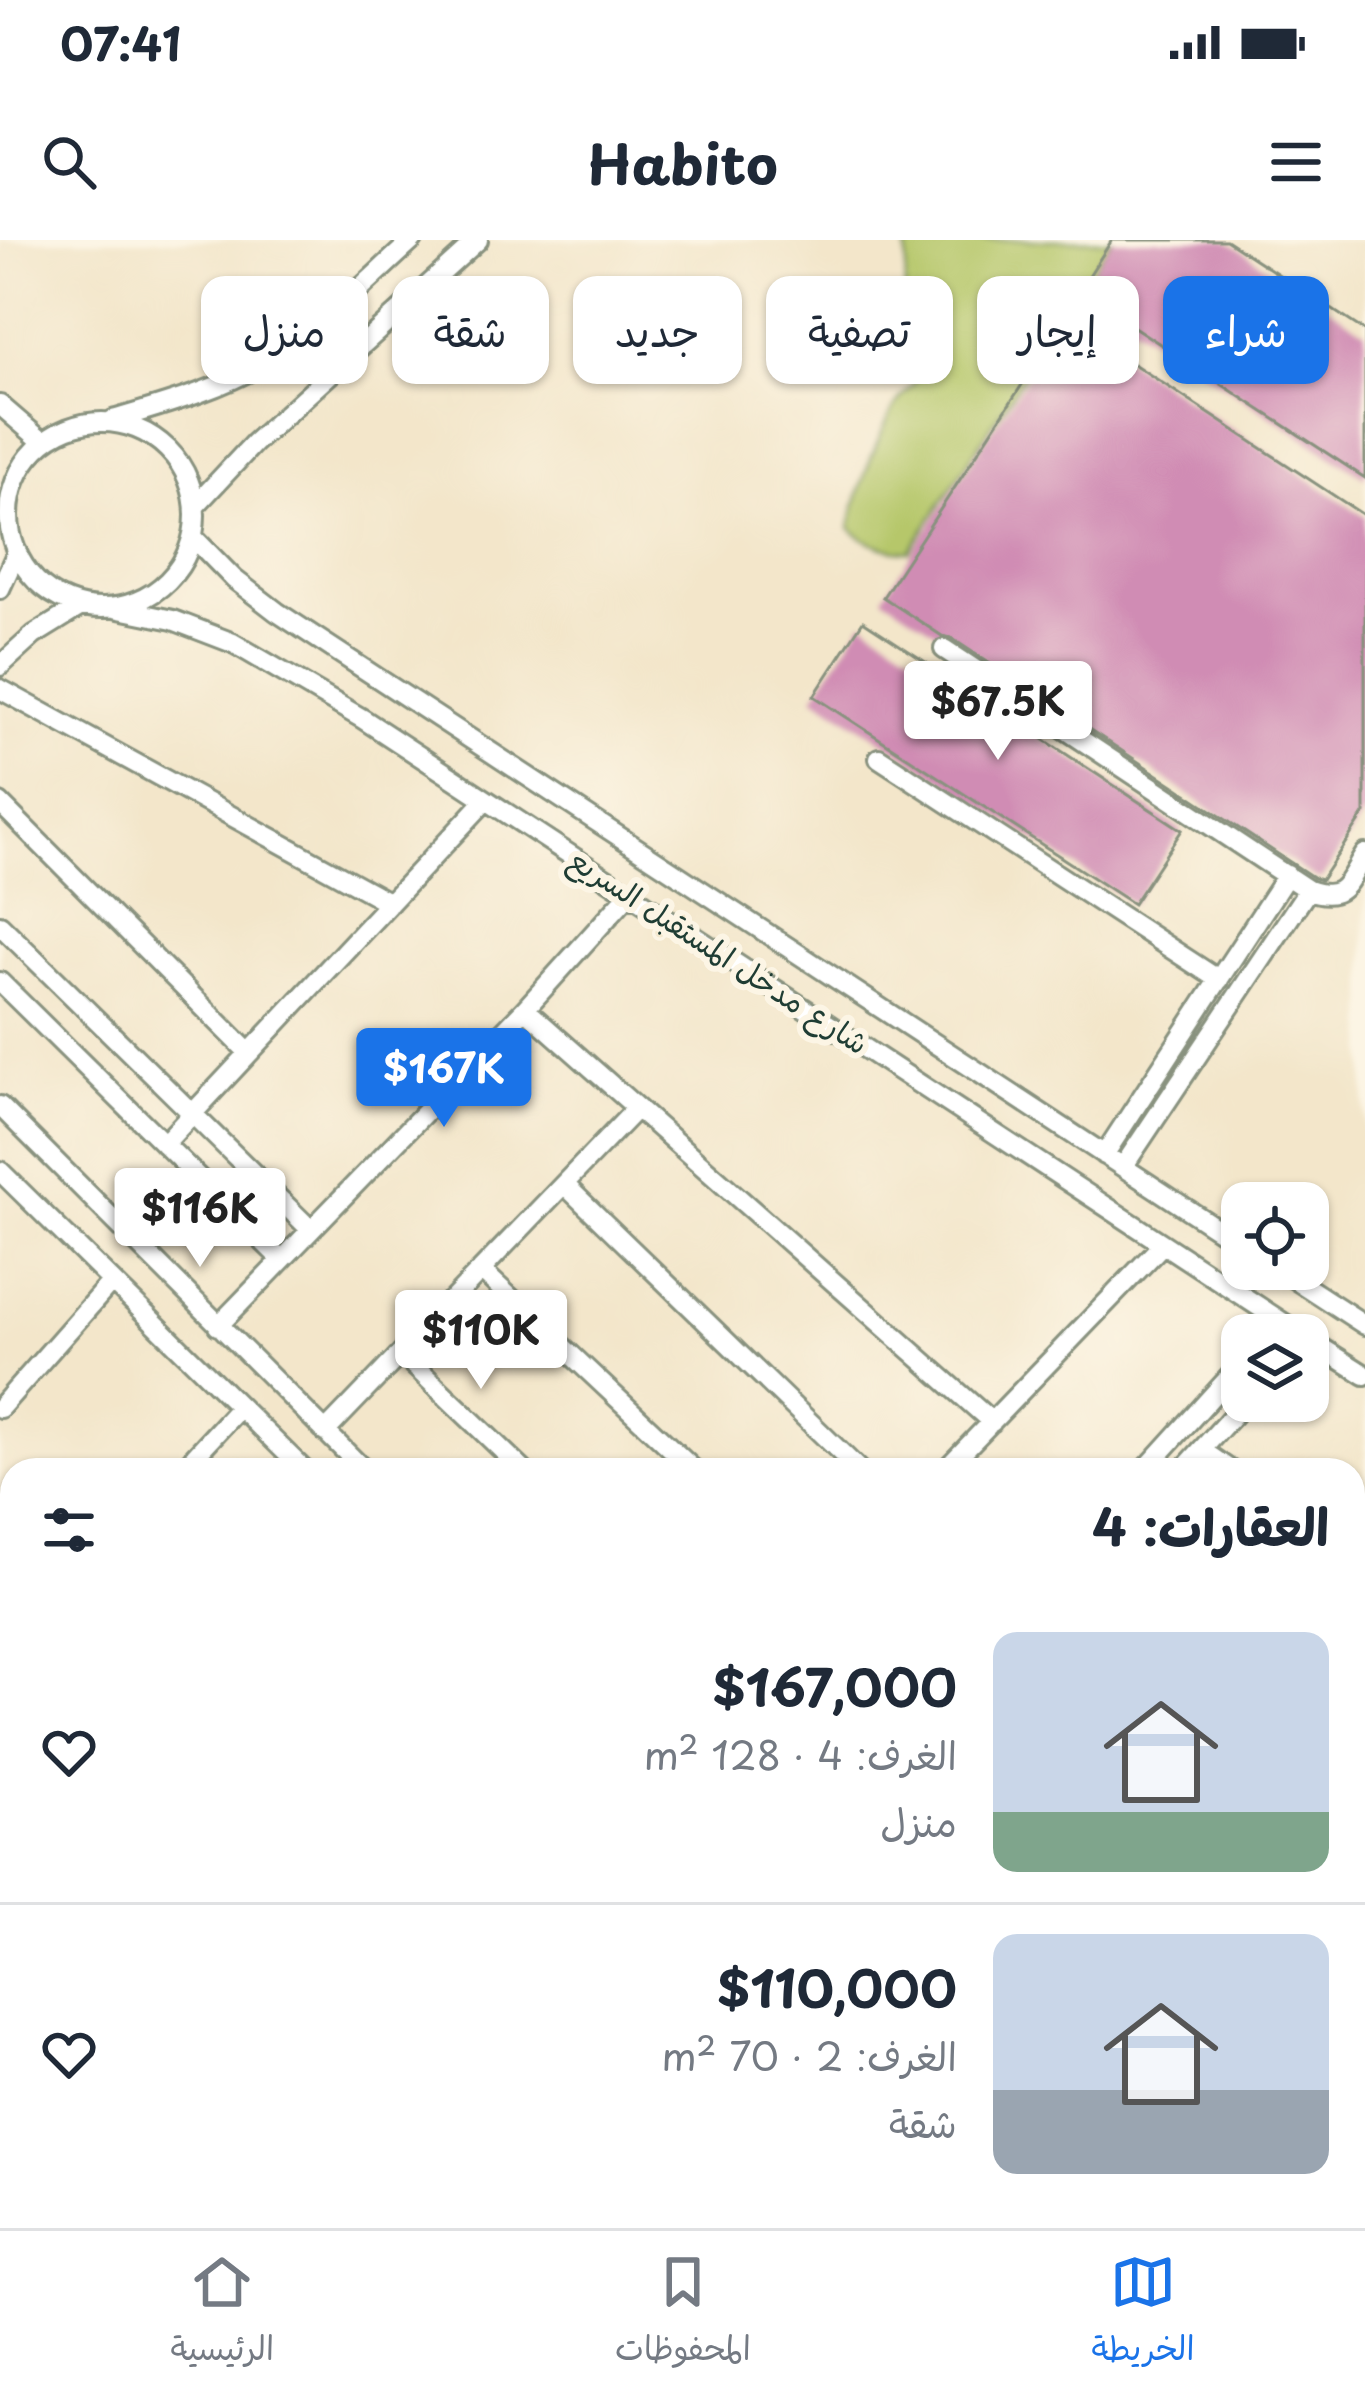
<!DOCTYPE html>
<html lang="ar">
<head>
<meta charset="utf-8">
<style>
	body { margin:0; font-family:"Playpen Sans","Playpen Sans Arabic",sans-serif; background:#f6f6f7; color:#1f2937; direction:rtl; height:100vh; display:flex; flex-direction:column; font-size:45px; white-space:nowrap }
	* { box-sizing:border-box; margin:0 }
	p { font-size:39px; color:#747a83 }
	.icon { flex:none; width:66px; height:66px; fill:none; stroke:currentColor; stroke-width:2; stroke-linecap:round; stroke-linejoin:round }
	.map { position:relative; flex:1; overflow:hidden; direction:ltr }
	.sheet { position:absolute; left:0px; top:1218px; width:1365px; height:771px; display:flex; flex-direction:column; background:#fff; border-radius:36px 36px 0 0; box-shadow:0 3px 9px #0004; direction:rtl }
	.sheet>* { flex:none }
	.hud { position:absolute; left:36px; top:36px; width:1293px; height:108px; direction:rtl; display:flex; gap:24px }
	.buttons { position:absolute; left:1221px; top:942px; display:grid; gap:24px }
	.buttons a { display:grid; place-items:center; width:108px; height:108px; border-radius:24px; background:#fff; box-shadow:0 3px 9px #0004; font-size:60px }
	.price { position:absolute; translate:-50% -102px; padding:0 27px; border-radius:12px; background:#fff; color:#222; font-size:39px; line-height:78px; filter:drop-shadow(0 3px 6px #0008) }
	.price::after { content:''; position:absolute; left:50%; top:72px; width:36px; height:27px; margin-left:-18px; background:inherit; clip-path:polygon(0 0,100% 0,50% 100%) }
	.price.on { background:#1a73e8; color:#fff }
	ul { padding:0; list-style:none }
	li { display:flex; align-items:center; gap:36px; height:300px; padding:0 36px }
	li+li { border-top:3px solid #e0e1e3 }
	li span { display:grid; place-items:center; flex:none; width:336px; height:240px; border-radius:24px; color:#555 }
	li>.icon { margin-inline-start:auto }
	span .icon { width:144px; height:144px; fill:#fffc; stroke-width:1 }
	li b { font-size:51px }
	h2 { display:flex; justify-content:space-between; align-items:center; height:144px; padding:0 36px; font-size:51px }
	.chip { padding:0 42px; border-radius:24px; background:#fff; box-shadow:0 3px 9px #0004; font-size:42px; line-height:108px }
	.chip.on { background:#1a73e8; color:#fff }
	.status { display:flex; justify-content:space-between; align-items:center; height:84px; padding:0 60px; background:#fff; direction:ltr }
	.status svg { height:33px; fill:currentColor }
	header { display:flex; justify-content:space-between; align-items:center; height:156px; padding:0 36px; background:#fff; font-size:54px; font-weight:700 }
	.dock { display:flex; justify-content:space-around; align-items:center; height:168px; border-top:3px solid #e0e1e3; background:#fff; font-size:33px; color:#747a83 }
	.dock a { display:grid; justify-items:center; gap:6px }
	.dock .on { color:#1a73e8 }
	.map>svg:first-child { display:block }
	.green { fill:#b6c76a; stroke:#6a824f; stroke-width:3 }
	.building { fill:#d08cb4 }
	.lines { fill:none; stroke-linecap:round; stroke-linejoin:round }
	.minor-casing { stroke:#89927f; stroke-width:24 }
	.minor { stroke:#fff; stroke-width:18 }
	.labels { text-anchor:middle; stroke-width:12; stroke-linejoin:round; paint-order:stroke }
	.street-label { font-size:30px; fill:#1f3d34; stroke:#fcf5e5 }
</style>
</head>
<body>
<div class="status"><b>07:41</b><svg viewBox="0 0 49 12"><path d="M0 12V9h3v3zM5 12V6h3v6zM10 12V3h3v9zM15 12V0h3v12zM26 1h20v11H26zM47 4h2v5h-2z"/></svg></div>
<header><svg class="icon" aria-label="menu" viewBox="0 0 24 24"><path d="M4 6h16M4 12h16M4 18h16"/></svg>Habito<svg class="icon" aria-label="search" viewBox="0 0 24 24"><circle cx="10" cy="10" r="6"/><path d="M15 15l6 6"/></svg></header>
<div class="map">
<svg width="1365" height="1988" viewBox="0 0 1365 1988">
	<rect width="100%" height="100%" fill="#fcf5e5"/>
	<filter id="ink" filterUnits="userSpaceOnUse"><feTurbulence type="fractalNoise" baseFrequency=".00833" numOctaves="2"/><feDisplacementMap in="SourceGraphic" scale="24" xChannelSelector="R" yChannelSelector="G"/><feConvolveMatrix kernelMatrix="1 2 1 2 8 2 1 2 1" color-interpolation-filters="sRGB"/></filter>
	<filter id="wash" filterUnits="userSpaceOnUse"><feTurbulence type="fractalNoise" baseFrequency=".004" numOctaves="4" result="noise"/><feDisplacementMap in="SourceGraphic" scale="48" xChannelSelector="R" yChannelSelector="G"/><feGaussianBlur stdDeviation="2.7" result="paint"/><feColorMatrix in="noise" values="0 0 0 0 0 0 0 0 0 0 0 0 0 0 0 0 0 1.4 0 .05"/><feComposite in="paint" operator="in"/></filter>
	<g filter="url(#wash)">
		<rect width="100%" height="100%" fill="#f3e6ca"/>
		<path class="green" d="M907,0H1112L910,311C889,311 865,303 850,288C856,254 878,195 896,165C902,155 914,146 919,136C928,119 913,107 907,93C900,73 908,24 907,0Z"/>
		<g id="blocks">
			<path class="building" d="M1112,0H1226L1365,91V238L1079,51Z
				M1065,79L1365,276V573L1321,640L1314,638L951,398L942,396L883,357Z
				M863,381L1182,590L1133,664L814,456Z"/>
		</g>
	</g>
	<g filter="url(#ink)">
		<use href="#blocks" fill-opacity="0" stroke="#89927f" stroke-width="3"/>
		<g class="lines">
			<g class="minor-casing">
				<path id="minor" d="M0,165L43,202
					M113,180C167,164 221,149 270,120C323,88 367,41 413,0
					M9 275a93 93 0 1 1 186 0a93 93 0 1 1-186 0Z
					M196,265L254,203L478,0
					M194,298L234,339L277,372L1242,1005
					M0,349L17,312
					M114,368L173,380L233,403L363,479L1302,1095
					M944,409L1308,650C1345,663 1347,642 1365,614
					M0,426L34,395L81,366
					M0,449L390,663
					M879,518L1219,740
					M0,563L249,813
					M0,685L310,989
					M0,742L281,1019
					M525,769L992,1182
					M0,866L364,1230
					M164,904L486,560
					M1104,915L1287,635
					M1123,927L1308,650
					M0,931L304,1230
					M564,944L859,1230
					M1279,1029L1365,1085
					M481,1030L694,1230
					M218,1086L525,769L629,654
					M1308,1099L1365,1135
					M401,1113L523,1230
					M0,1168L112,1041
					M325,1192L637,868
					M1201,1210L1230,1230
					M182,1230L240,1167
					M945,1230L1163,1004
					M1145,1230L1242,1123
					M1183,1230L1246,1161
					M1353,1313L1365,1321
					M0,1428L12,1415
					M1353,1469L1365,1480
					M1353,1602L1365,1613
					M0,1631L12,1618
					M1353,1668L1365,1656
					M0,1669L12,1681
					M1353,1711L1365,1698
					M0,1730L12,1741
					M0,1831L12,1844
					M1353,1853L1365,1865
					M1353,1962L1365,1975
					M256,1977L267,1988
					M318,1977L329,1988
					M485,1977L496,1988
					M714,1977L725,1988
					M834,1977L846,1988
					M954,1977L965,1988
					M1253,1977L1264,1988
					M417,1988L428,1977
					M454,1988L465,1977
					M1044,1988L1055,1977
					M1095,1988L1106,1977"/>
			</g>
			<use href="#minor" class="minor"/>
		</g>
	</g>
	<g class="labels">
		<g class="street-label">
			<text transform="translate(718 712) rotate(33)" y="10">شارع مدخل المستقبل السريع</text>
		</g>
	</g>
</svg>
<div class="buttons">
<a><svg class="icon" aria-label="locate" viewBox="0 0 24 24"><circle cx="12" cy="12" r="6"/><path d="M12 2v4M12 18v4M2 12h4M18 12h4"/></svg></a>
<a><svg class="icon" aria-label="layers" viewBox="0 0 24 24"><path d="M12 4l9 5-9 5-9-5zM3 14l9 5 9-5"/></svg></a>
</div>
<b class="price" style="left:998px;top:523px">$67.5K</b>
<b class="price on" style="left:444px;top:890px">$167K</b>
<b class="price" style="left:200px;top:1030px">$116K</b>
<b class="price" style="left:481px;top:1152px">$110K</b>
<div class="hud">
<a class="chip on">شراء</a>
<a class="chip">إيجار</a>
<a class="chip">تصفية</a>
<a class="chip">جديد</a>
<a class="chip">شقة</a>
<a class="chip">منزل</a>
</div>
<section class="sheet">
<h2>العقارات: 4<svg class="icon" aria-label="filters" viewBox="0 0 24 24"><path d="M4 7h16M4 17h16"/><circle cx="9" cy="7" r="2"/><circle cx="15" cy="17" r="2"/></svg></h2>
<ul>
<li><span style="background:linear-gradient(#c9d6e8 75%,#7fa58c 0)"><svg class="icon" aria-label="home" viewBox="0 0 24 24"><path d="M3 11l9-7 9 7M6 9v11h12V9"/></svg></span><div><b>$167,000</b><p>الغرف: 4 · 128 m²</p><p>منزل</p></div><svg class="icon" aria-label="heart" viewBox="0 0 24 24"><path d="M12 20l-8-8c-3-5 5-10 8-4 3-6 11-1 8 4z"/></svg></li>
<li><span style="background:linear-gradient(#c9d6e8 65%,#9aa5b1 0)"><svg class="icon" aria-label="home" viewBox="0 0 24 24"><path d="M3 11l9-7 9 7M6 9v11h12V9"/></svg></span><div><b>$110,000</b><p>الغرف: 2 · 70 m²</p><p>شقة</p></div><svg class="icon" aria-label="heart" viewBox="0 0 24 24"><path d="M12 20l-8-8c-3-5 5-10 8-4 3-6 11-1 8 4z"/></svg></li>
</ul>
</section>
</div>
<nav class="dock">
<a class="on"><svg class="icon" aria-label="map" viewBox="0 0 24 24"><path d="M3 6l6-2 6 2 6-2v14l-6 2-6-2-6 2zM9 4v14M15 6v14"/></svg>الخريطة</a>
<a><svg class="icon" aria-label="saved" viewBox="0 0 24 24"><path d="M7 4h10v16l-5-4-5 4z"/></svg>المحفوظات</a>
<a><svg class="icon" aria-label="home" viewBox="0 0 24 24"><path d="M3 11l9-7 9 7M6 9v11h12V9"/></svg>الرئيسية</a>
</nav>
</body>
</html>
